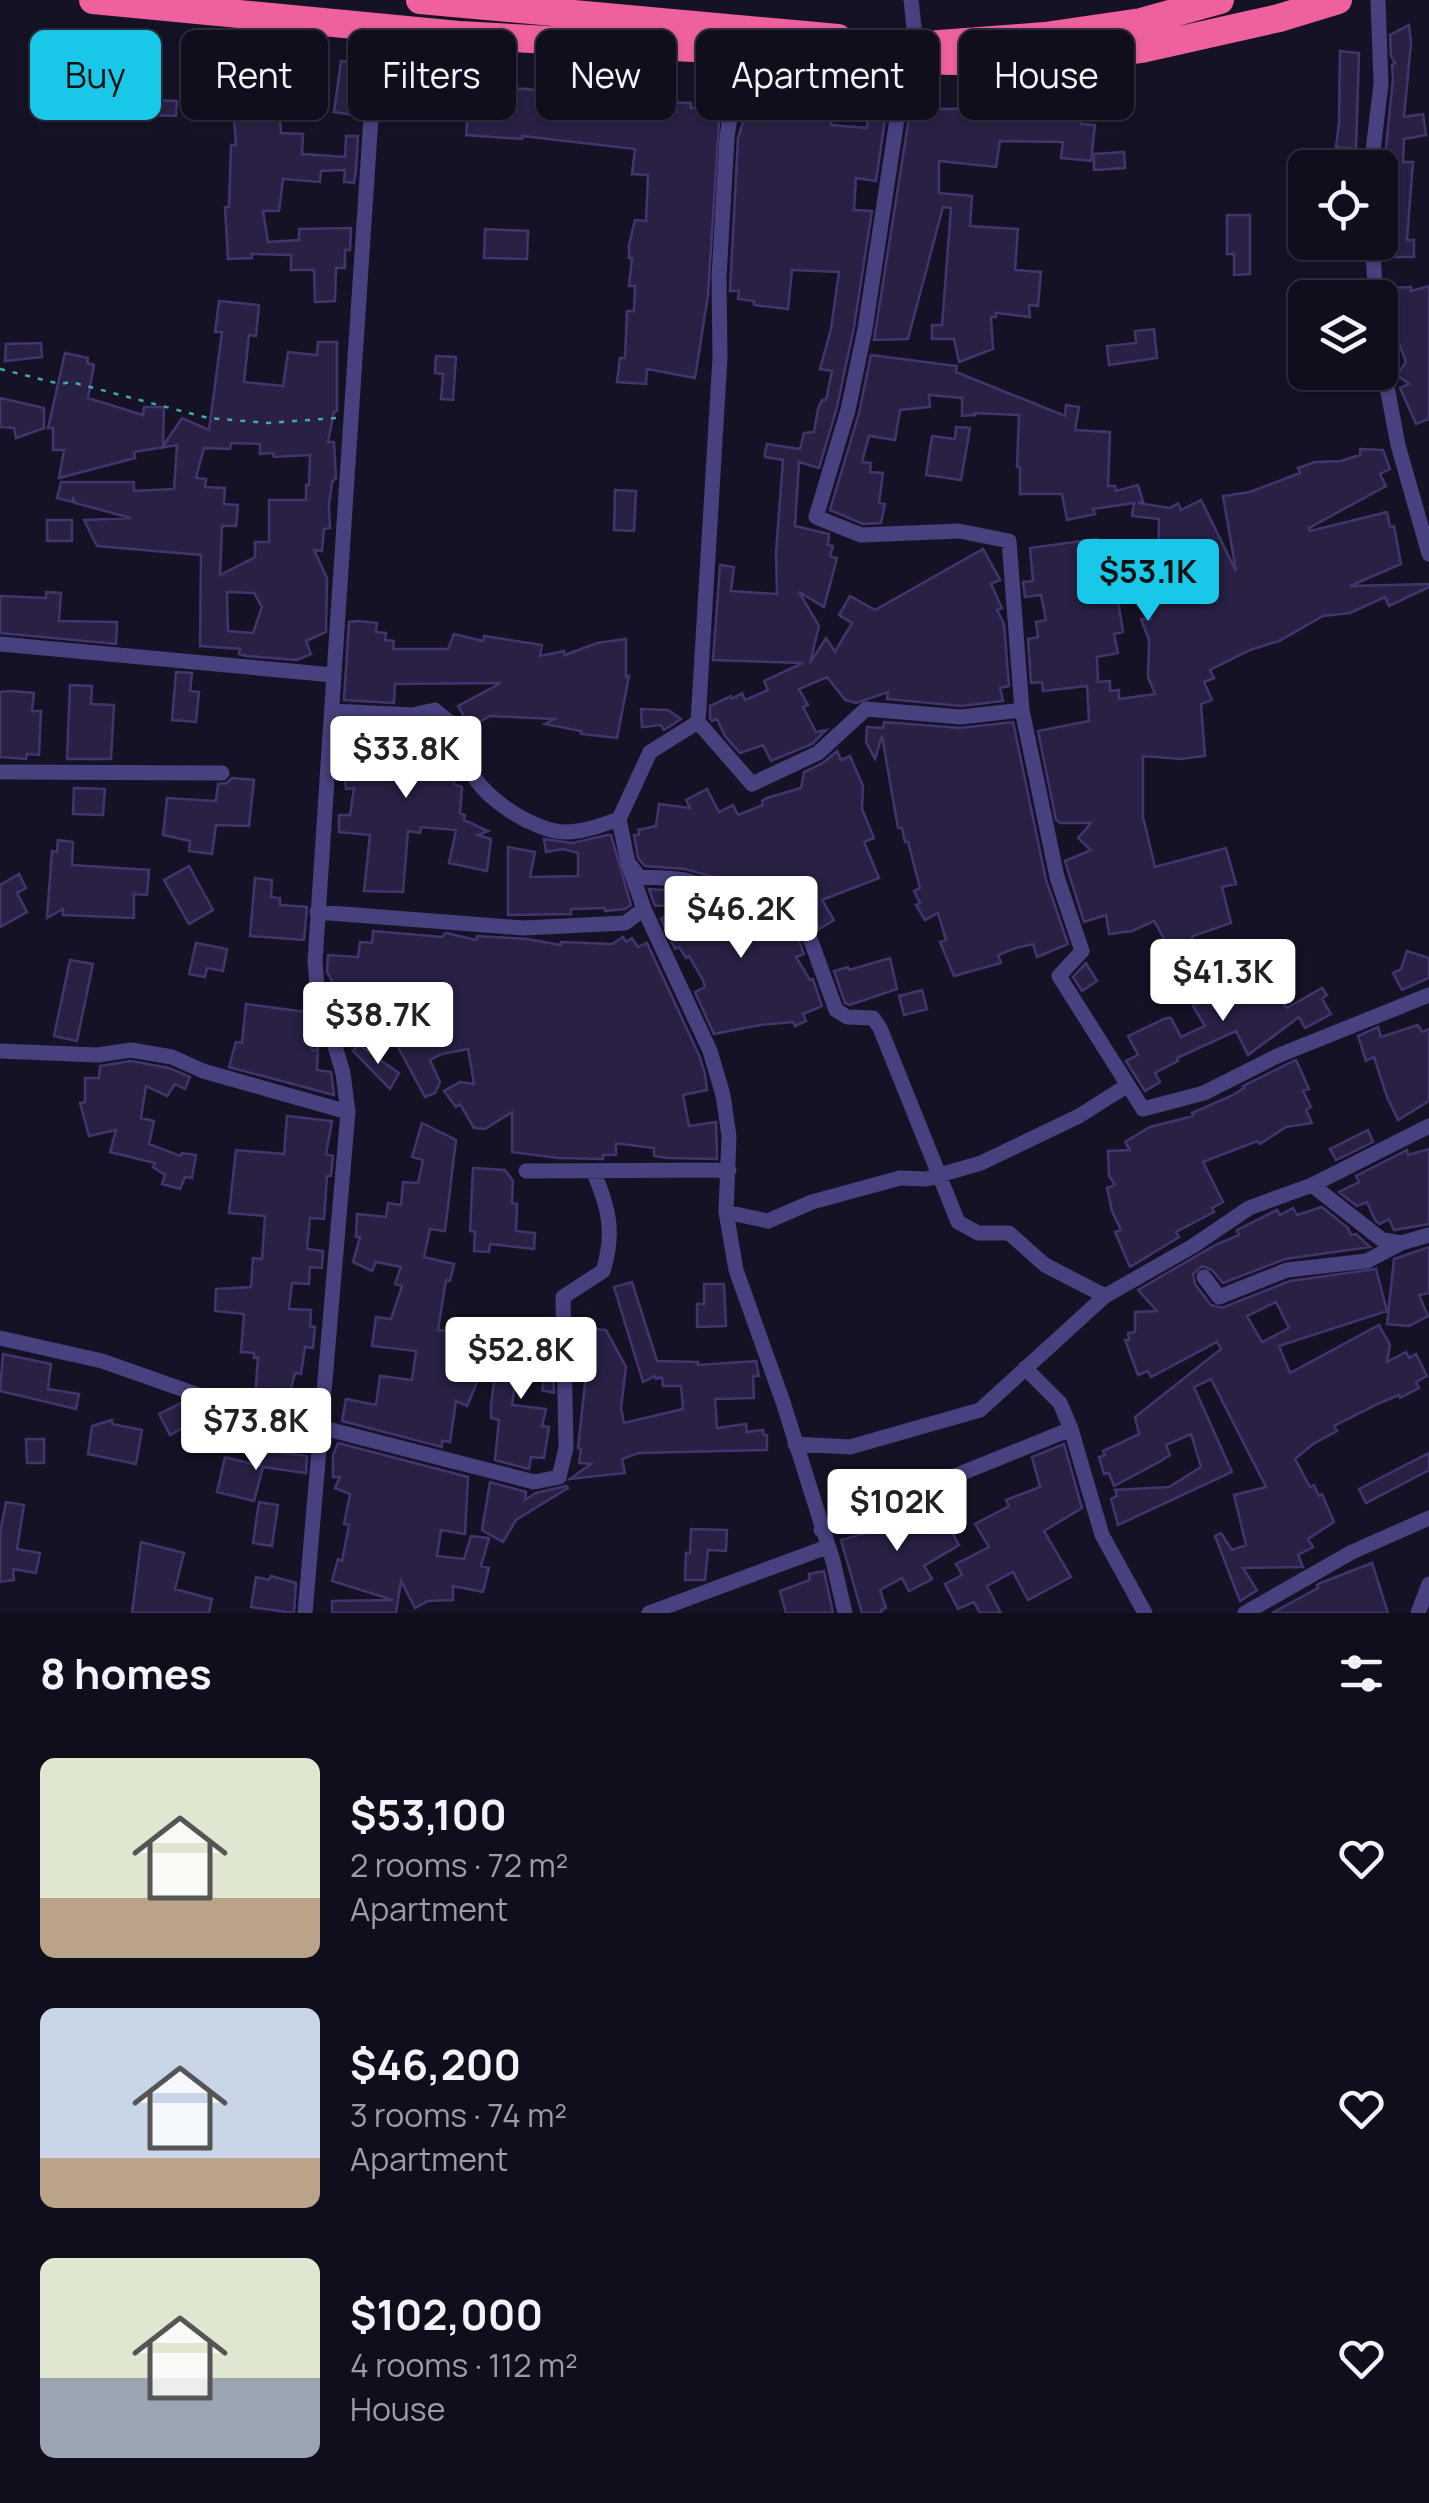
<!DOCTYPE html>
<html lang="en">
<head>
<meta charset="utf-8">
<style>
	body { margin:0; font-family:Manrope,sans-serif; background:#191725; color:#f1f3f6; height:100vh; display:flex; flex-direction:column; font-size:38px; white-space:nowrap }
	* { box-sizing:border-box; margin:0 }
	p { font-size:32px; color:#9c9ca3 }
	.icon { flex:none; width:55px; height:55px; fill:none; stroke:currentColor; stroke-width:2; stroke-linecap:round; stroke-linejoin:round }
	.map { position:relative; height:1613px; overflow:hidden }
	.side { display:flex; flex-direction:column; background:#100e1c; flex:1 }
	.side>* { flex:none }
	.top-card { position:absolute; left:30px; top:30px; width:1370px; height:90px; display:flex; gap:20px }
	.tools { position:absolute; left:1288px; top:150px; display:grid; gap:20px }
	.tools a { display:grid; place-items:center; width:110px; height:110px; border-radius:15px; background:#100e1c; box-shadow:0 2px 8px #0004,0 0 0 2px #302e3b; font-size:50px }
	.price { position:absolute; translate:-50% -85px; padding:0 22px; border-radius:10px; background:#fff; color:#222; font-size:32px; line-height:65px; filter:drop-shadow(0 2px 5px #0008) }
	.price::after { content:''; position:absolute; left:50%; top:60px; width:30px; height:22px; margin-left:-15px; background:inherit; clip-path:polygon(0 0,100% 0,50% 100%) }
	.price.selected { background:#19c7e8; color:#111 }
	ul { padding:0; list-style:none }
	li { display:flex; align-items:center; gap:30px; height:250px; padding:0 40px }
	li span { display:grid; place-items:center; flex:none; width:280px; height:200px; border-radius:15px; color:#555 }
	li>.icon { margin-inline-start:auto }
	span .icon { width:120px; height:120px; fill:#fffc; stroke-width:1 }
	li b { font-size:42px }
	h2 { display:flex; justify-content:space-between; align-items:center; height:120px; padding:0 40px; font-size:42px }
	.tag { padding:0 35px; border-radius:15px; background:#100e1c; box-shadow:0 2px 8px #0004,0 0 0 2px #302e3b; font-size:35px; line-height:90px }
	.tag.selected { background:#19c7e8; color:#111 }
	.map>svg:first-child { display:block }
	.building { fill:#292044; stroke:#43346e; stroke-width:2.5; fill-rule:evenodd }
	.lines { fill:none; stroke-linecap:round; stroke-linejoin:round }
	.path { stroke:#3cadad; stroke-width:2.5; stroke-dasharray:5 8; stroke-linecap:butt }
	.street { stroke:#47417f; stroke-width:15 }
	.highway { stroke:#ef619d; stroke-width:28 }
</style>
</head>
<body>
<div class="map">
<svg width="1429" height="1613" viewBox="0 0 1429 1613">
	<rect width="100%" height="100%" fill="#161225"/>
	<path class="building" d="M1409,25L1411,43L1404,117L1423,114L1426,135L1404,139L1403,162H1413L1407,240H1414V257H1384L1380,208L1393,78L1392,65L1395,63L1391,56L1390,35Z
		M1340,51L1359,53L1356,149L1336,147L1339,123Z
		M341,61L363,62L360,116L334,112Z
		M430,65L444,70L439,84L526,89L637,102L636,106L668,108V102L691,103V108L720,107L708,295L695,378L647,369L646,384L617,382L620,358H625L627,311H634L635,286H629L632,258H629V245L635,220L646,221L648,175L632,174L635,149L522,136V139L466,135L469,99L438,89V86L435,96L421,92Z
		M290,66L312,68L307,109L279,105L281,133L303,134L302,154L345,157L346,136H358L356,170L354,183L344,182L345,170L321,171L320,182L283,179L279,211H263L268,242L299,240V229L351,228L350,250H345V268H336L335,301L315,302L314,270H291V255L251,254L252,258L228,259L225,207H229L231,145H236L233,105L240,104L239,88L287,85Z
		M751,96L779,103L776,112L833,114L831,125L867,128L869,111L886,113L876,181L856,178L854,210L872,211L854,327L837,407L819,468L799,462L795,526L829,534L828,545L833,546L830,556L837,558L824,607L799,592L819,626L810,663L826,638L835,652L852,623L839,615L850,596L875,610L983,549L1000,580L991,584L1002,608L997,610L1004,624L1009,686L1000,688L1003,701L961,706L887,699L888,692L856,703L845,700L827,677L799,689L808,705L803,707L816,732L826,730L812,744L771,761L763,745L740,753L725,736L717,719L712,721L710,718V706L731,696L732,699L742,693L745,700L768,690L764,681L803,663L713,660L720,565L734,567L731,591L777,594L776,553L783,460L765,457V452L767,444L800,449L804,433L814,432L818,409L822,400H826L832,371L820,369L831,329L839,272L792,270L788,309L754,305V301L738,299L739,291H730L738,138Z
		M149,100L177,101L176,116L149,115Z
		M911,105L943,109L974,108V112L1053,114L1082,118L1081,124L1095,125L1091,161L1061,158L1063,142L1000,141L996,167L939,161V193L972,196L970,226L1018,229L1015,270L1041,272L1038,306L1029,305L1030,317L996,313V317H991L993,349L959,362L954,339H932V325H942L951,208L943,207L908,339L874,340Z
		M1124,152L1125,168L1094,170V154Z
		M1227,215H1250V274L1234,275V254H1227Z
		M485,229L528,231L527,259L484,258Z
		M1429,286V419L1416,424L1400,388L1409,384L1397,375L1406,362L1397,338L1391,339L1387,288L1411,287V291Z
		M219,301L259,305L256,336L249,335L244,382L283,386L288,352L317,355L318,342H337V411L334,412L328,442H334L336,478L332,482L329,505L330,528L324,529L322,551L314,550L327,578L326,632L306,641L311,654L297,660L246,656L239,654L240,649L200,646L201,555L97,546L84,520L131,518L75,503L73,497V502L57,498L61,482H134V491L174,489L177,445L134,452L135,458L59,478L64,450H53V428H48L65,353L88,358L87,363L94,365L88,398L143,415L144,407H164L163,446L182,418L209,430L222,332H215ZM231,443L260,444V454L273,453L274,457L310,455L309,485H306V500H269V542H255V557L220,575L222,526H236L238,505L224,504L225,488L205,487L206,479L196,478L204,448L230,449ZM227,592L254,593L262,607L253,633L228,631Z
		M1154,329L1157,358L1109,365L1107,346L1136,343L1135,331Z
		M41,343L42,357L5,361L6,344Z
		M871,355L957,366L956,372L1065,416L1066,405L1079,407L1075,430L1110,432L1108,486H1115L1116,491L1138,485L1143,502L1138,503L1170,508L1178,503L1181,510L1201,500L1236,571L1223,496L1250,492L1300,473L1298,468L1315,462L1341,461L1360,455V449L1383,450L1390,469L1380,474L1386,486L1309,528L1310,531L1387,512L1390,527L1394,526L1401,564L1350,586L1429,584V587L1389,606L1385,597L1350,613L1323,616L1279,641L1250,650L1210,670L1214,678L1204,682L1212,700L1201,704L1205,756L1180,759L1143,756V817L1155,867L1226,848L1236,884L1222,887L1231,923L1193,936L1183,955L1180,953L1169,977L1158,973L1169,947L1154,921L1132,931L1109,934L1106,915L1084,922L1065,861L1091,850L1078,838L1091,823H1060L1056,820L1038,731L1089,721L1087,686L1043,691L1042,682L1031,683L1028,639L1038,637L1036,622L1046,620L1041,595L1025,597L1023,582L1033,581L1030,548L1097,539L1104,589L1116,587L1123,632L1114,634L1118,653L1097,657L1098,682L1110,681V691L1119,690V699L1155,694L1148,677L1149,640L1141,619H1151L1147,591H1154L1149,571L1158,568L1159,519L1132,516L1134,503L1093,509L1095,514L1067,520L1062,494H1020V467H1017L1019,415L975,413V415L962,416V398L929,395L930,407L900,410L895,440L869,436L862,462L871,463L870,472L883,473L879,503L885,504L881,523L863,524L830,510L859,413Z
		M436,356L456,357L453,400L441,399L443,374L435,373Z
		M0,398L44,408V428L16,438L14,428L0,427Z
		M956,427L970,428L961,480L926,475L932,436L955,439Z
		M615,490L636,491L634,531L614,530Z
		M47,520H72V541H47Z
		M46,592L61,593L59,621L117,622L116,644L0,633V596L46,598Z
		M359,621L377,623L376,632L386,633L385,640L394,641L393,649H448L454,634L483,641L484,636L542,645L540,656L564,651L565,655L597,643L626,639V677L629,676L617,738L581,734V731L545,724L554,719L490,716L474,725L472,721L468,723L458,706L501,683L395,684L394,703L344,700L349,622Z
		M176,672L192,673L190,691L199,692L196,722L172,720Z
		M70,685L92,686L91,704L114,705L111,759H67Z
		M11,691L34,693L32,711H41L39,755L27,754L26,759L0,757V692Z
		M641,709L668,710L681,719L664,730L661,725L642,727Z
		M884,722L960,728L1013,722L1046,880L1068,944L1037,957L1033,944L1016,948L998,955L1001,963L954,976L940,942L946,940L938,913L925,920L916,905L920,903L914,891L920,888L908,842H905L902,828H898L882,736L875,759L866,742L867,727L883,728Z
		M356,723L404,726V728L421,726L422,738L446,734L453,748V767L456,768L454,784L462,787L460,813L465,815L464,820L488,831L478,835L491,839L487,871L449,863L456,830L421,827L420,833L408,831L403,892L364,891L370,835L339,832V815H350L354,788L346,789L345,778L352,751L355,752Z
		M837,751L841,760L850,756L863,786L862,809L874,838L864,842L879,878L822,900L834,920L819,929L811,912L781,883L743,885L685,869L645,866L638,858L634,835H639L638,830L656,826L659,804L690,808L686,800L707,789L719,812L733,805L738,815L763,805L762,801L767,798L801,788L804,772L823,763Z
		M232,778L254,780L249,826L216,825L212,854L189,851L190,841L163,835L167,798L216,801L218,784L227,783Z
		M74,788L105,789L103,815L73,814Z
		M607,835H611L631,905L625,909L605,911V908L571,909V914L508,915V847L535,852L530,877L578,876V853L563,849L546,852L544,839L573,843Z
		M58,840L73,842L72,865L149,870L147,895L134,894V918L63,915V909L47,918L52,851L57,852Z
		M189,866L213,910L189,924L164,880Z
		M19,874L26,888L17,893L27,912L0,927V885Z
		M255,878L272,880L271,897L280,898V905L307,907L304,940L250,936Z
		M649,889L681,891L739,907L773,905L793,925L804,954L796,957L810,980L813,979L822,1006L803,1014L806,1021L795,1026L793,1022L760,1025L714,1034L695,992L705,987L703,980L689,956L686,958L679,947L675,949L661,919L686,904L655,906Z
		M373,931L442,937L446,933L476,940L477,936L527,939L561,945V942L612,944L623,937L626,942L632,938L638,947L647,943L699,1055L705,1074L707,1090L683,1095L689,1126L716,1122L717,1159L668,1158L654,1156V1148L622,1144H616V1155H603V1159L558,1158L512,1152V1112L485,1129L474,1128L460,1104L456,1107L444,1091L460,1082L474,1084L468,1049L442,1054L430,1060L440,1082L435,1093L425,1097L397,1045L418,1013L355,1044L347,1029L355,1024L327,972L328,955L358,957L360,942L372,943Z
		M196,943L227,949L223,971L207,968L205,977L189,974Z
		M1407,951L1429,958V978L1402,990L1393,973L1401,969Z
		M1247,952L1270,989L1287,1008L1322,988L1327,995L1322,999L1331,1014L1305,1028L1299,1017L1248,1055L1236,1031L1177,1058L1178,1061L1155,1073L1160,1082L1145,1091L1126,1061L1138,1055L1128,1036L1166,1018H1171L1181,1037L1205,1026L1193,1006L1241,983L1239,980L1246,977Z
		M890,958L897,989L850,1005L845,1003L834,971L848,967L849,970Z
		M70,960L93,964L77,1041L54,1036Z
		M1086,963L1097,981L1082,991L1073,977Z
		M922,990L927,1009L904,1015L899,996Z
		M246,1004L313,1013L316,1020L311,1047L313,1051L318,1048L317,1070L331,1072L334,1095L229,1067L236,1042L242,1043Z
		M1418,1025L1422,1032L1429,1029V1101L1398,1120L1387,1097L1374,1057L1366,1061L1358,1036L1378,1027L1381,1037Z
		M359,1045L399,1073L390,1089L353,1051Z
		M1296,1060L1309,1089L1303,1091L1311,1107L1306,1110L1312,1123L1286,1127L1260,1144L1257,1141L1203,1162L1223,1202L1212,1208L1214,1212L1176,1232L1179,1237L1130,1267L1115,1232L1121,1230L1112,1211L1107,1188L1115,1185L1109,1176L1108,1151L1130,1150L1125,1142L1150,1127L1193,1116L1192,1113L1231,1096L1244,1088L1243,1086Z
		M131,1061L169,1068L190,1077L185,1089L175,1084L167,1096L146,1086L141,1118L154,1121L149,1144L180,1156L182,1153L196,1155L192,1178L185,1177L180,1189L162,1184L165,1175L153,1167L155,1163L110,1152L116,1130L89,1136L80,1103L85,1102V1078H99L100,1066Z
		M287,1116L332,1121L326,1154L333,1156L331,1176H327L324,1219L310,1218L307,1249L323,1251L322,1268L310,1267L309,1284L292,1283L289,1309L311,1310L310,1326L315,1327L313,1348L305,1347L301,1374L295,1373L286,1407L255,1399L258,1357L254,1358V1353L241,1352L244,1314L215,1311L216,1289L251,1287L253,1258L262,1259L265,1216L229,1213L236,1150L284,1154Z
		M422,1123L456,1140L445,1231L430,1229L424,1257L454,1264L450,1281L446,1280L438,1330L497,1335L467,1406L456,1401L450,1442L442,1441V1447L342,1421L346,1399L376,1405L380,1376L412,1380L416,1351L372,1346L376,1317L391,1319L402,1286L395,1284L401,1267L376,1262L372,1271L353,1262L360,1237H356L357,1214L386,1217L388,1203L401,1205L403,1182L418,1183L423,1160L412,1157Z
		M1368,1130L1373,1142L1336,1160L1330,1149Z
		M1429,1149V1224L1394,1230L1389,1219L1380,1224L1375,1220L1367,1202L1357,1206L1339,1192L1359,1182L1356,1176L1407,1150L1408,1155Z
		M473,1168L505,1170L513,1181L512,1203L517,1204L516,1231L535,1233L534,1249L490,1244L489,1252L474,1251L475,1232L470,1231Z
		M1322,1207L1348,1228L1351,1235L1356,1234L1370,1247L1285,1259L1223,1283L1212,1270L1202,1266L1193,1274L1195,1284L1211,1305L1222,1308L1290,1281L1376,1269L1387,1311L1279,1346L1290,1373L1379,1325L1390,1345L1387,1362L1406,1352L1409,1358L1416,1354L1427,1376L1416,1382L1419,1388L1400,1398L1399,1395L1380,1403L1334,1426L1337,1431L1313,1444L1295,1459L1310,1487L1314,1485L1319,1496L1322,1494L1334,1522L1308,1539L1313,1547L1298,1555L1303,1567L1243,1568L1257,1590L1240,1601L1215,1536L1221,1533L1232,1550L1246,1545L1234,1495L1266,1487L1211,1379L1194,1387L1232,1472L1118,1525L1111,1499L1117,1496L1115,1490L1169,1487L1201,1467L1191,1434L1166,1445L1170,1455L1159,1462L1114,1486L1109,1473L1104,1474L1099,1457L1105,1455L1103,1451L1139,1434L1135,1417L1221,1349L1217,1342L1151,1377L1148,1371L1138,1375L1125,1340H1129L1128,1333L1135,1332V1312L1157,1311L1138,1290L1215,1245L1239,1235L1237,1230L1277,1210L1280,1215L1293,1208L1297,1215ZM1276,1302L1289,1328L1262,1342L1247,1316Z
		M1429,1247V1293L1419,1295L1428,1316L1409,1326L1387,1324L1394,1259Z
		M632,1282L657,1361L698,1362V1365L756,1361L759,1376H753L754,1398L715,1399L717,1428L746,1424L747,1432L763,1430L764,1435H767V1450L639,1453L622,1459L625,1473L570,1479L591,1464L579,1463L581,1449L578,1448L586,1375H579L583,1328L606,1330L626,1367L621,1408L624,1423L683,1409L681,1386H663L662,1377L656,1379L655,1376L643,1382L614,1287Z
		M704,1284H724L726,1326L697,1327V1304H704Z
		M500,1336L532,1349L533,1341L553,1343L554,1393L542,1390L544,1380L516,1376L512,1405L546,1409L542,1426L549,1427L544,1458L531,1457L529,1469L495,1460L499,1420L491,1418V1405Z
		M3,1354L51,1364L48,1389L79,1394L76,1409L0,1391Z
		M181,1403L192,1423L170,1435L159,1414Z
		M112,1420V1424L142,1430L136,1464L88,1454L92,1426Z
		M26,1439H44V1463H27Z
		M338,1443L468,1477L465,1534L441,1530L437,1556L464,1559L471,1536L489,1538L481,1566L489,1568L483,1592L453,1586V1600L428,1601L415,1608L401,1581L396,1613H332V1601L393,1600L332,1581L338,1559L342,1561L349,1525L344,1524L350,1494L335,1488L340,1477H333V1455Z
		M1064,1444L1082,1508L1044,1531L1071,1577L1028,1600L1013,1572L987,1586L1001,1613H980L974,1602L958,1609L945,1584L962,1575L956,1564L989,1547L975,1524L1009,1506L1006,1500L1040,1487L1032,1457Z
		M263,1450L307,1456L306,1473L263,1467L254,1501L217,1492L225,1457L260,1466Z
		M1429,1453V1470L1366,1503L1359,1489Z
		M490,1482L526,1492L525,1500L536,1493L566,1486L568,1488L516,1520L503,1542L482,1530Z
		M934,1498L959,1545L924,1566L932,1579L909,1591L902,1578L880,1590L886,1608L881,1610L882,1613H862L841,1540L870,1532L869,1529L888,1524L889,1527L923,1510L921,1502Z
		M6,1502L24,1505L17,1549L40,1553L36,1573L13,1569L14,1580L0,1582V1533Z
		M259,1502L278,1505L272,1546L253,1543Z
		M691,1529L727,1530L726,1551L708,1550L705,1580H685L686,1553H690Z
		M141,1542L184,1553L175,1589L212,1599L209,1613H132Z
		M1372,1563L1388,1613H1272L1318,1588L1317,1585L1320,1583Z
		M824,1571L833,1613H786L780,1591L810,1580L809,1574Z
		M271,1576L296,1583L294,1613L251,1607L256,1577L269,1580Z"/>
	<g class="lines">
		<path class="path" d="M0,369L60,384L71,382L208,418L268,423L336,418"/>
		<path class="street" d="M911,0L916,46
			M906,60L865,329L848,410L816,517L861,535L959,531L1009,541L1022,710
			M1371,168L1381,84L1378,0
			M1372,242L1376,298
			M1380,350L1398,445L1429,554
			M0,644L333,675
			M333,711L412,715L435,710C444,718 458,727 462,738C466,748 465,760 470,769C482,798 535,832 566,832C584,832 602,825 619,819
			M698,722L720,358L719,277L727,137L740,51
			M0,772L222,773
			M631,866L639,877C655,878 673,877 689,881C725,890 738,903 777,893L803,919L836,1010L847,1017L873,1018L880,1028L958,1222L978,1233H1009L1045,1265L1105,1296
			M317,912L524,928L625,923L644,909
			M0,1051L98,1055L131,1050L172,1057L203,1071L348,1112
			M526,1171L729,1170
			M1312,1185L1381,1239L1401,1243
			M726,1212L768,1221L812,1202L900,1178L926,1179L981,1163L1079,1116L1128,1085
			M1204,1277L1219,1297L1287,1270L1367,1261L1401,1243L1429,1235
			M0,1338L102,1361L210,1399L534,1482L559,1477L566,1448L563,1297L603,1271C615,1233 609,1207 593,1171
			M1025,1368L1060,1403L1071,1429L1102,1535L1145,1613
			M795,1444L850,1447L980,1410L1105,1296L1193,1246L1249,1208L1312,1185L1429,1126
			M821,1530L1071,1429
			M305,1613L348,1112L343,1073L317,986L315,961L377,27
			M649,1613L827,1547
			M845,1613L833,1561L783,1402L736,1270L726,1212L729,1136L723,1095L710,1051L644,909L628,863L619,819L650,752L698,722L752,784L818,753L866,709L961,717L1022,710L1057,877L1082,951L1059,976L1143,1109L1204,1093L1277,1056L1429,995
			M1245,1613L1352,1552L1429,1518
			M1418,1613L1429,1584"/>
		<path class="highway" d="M93,0L459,35L906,60L1048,63L1141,49L1279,18L1338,0
			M420,0L838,38
			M926,45L1045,36L1141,22L1220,0"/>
	</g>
</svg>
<div class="tools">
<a><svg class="icon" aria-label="locate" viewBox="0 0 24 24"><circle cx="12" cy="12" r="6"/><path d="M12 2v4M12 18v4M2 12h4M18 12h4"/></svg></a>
<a><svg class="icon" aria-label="layers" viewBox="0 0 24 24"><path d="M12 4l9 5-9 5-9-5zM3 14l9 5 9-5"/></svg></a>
</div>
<b class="price selected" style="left:1148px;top:624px">$53.1K</b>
<b class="price" style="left:406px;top:801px">$33.8K</b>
<b class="price" style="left:741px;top:961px">$46.2K</b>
<b class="price" style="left:1223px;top:1024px">$41.3K</b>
<b class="price" style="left:378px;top:1067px">$38.7K</b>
<b class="price" style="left:521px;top:1402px">$52.8K</b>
<b class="price" style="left:256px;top:1473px">$73.8K</b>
<b class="price" style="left:897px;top:1554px">$102K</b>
<div class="top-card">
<a class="tag selected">Buy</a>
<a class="tag">Rent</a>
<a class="tag">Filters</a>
<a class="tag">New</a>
<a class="tag">Apartment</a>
<a class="tag">House</a>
</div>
</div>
<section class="side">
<h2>8 homes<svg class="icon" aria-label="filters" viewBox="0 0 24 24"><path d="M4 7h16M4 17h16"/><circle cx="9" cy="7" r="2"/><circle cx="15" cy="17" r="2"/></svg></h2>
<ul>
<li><span style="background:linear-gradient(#dfe7d0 70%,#b9a48a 0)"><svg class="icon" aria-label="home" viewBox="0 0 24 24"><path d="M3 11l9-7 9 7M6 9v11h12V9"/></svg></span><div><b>$53,100</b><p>2 rooms · 72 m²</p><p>Apartment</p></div><svg class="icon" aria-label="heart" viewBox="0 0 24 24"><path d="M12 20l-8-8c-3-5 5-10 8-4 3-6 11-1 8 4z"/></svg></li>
<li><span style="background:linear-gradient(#c9d6e8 75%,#b9a48a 0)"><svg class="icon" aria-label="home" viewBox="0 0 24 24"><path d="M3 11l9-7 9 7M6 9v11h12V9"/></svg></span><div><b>$46,200</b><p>3 rooms · 74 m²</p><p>Apartment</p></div><svg class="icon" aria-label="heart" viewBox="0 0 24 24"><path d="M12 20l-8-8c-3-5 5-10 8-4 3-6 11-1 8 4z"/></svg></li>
<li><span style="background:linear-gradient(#dfe7d0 60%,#9aa5b1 0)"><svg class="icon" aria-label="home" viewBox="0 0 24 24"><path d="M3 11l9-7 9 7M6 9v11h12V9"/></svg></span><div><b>$102,000</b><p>4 rooms · 112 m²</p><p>House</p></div><svg class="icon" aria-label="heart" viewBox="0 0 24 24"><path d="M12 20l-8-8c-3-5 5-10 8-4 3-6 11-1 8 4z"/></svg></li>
</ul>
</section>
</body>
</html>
